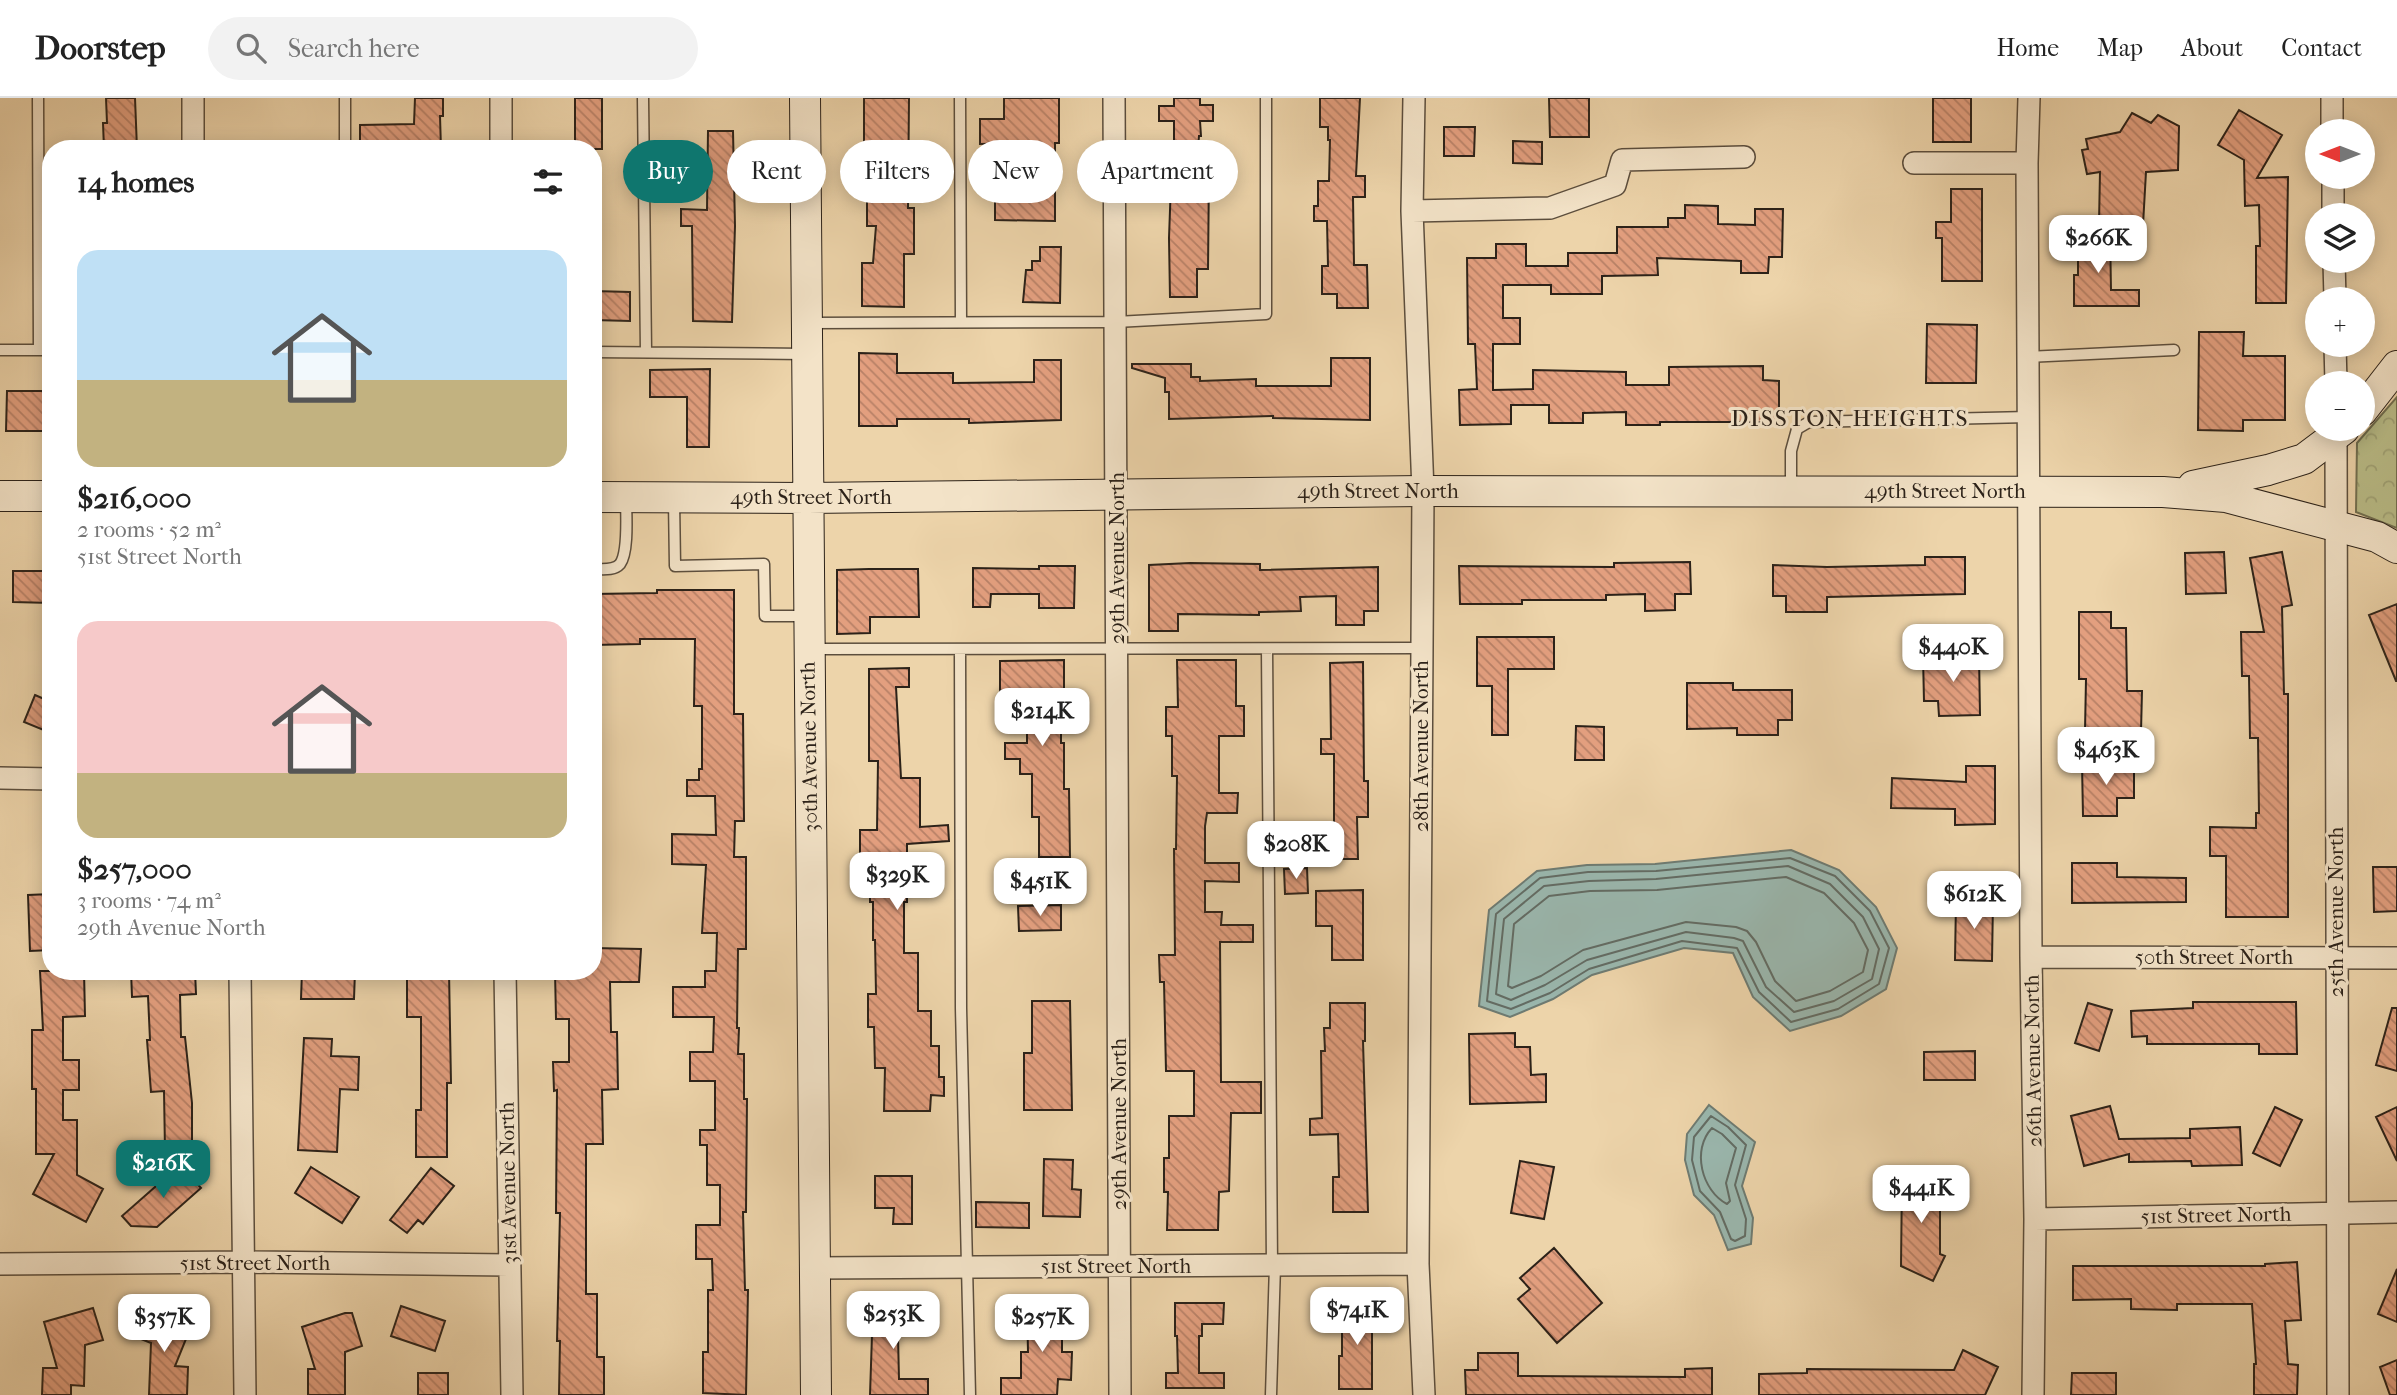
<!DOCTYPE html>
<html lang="en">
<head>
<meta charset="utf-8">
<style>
	body { margin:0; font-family:"IM FELL French Canon",serif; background:#f2f2f2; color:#222; height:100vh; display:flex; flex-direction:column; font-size:26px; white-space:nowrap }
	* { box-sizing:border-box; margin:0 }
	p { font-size:23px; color:#767676 }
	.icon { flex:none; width:38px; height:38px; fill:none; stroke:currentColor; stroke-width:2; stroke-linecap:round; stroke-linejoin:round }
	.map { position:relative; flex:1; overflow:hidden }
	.side { position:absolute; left:42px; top:42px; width:560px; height:840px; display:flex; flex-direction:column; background:#fff; border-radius:28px; box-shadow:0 4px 18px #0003 }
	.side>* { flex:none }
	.hud { position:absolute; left:623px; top:42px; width:665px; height:63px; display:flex; gap:14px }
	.needle { width:46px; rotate:270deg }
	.buttons { position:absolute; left:2305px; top:21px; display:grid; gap:14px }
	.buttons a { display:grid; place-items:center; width:70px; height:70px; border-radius:50%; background:#fff; box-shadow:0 4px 18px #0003; font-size:35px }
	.price { position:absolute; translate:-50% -60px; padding:0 16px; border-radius:14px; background:#fff; color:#222; font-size:23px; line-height:46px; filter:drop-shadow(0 2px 4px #0008) }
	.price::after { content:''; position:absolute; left:50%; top:42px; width:21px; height:16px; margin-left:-10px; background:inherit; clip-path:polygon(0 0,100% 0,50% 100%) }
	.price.active { background:#0f766e; color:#fff }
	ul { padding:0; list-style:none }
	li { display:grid; align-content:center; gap:14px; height:371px; padding:0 35px }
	li span { display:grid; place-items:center; height:217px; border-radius:21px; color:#555 }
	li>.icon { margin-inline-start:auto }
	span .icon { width:126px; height:126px; fill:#fffc; stroke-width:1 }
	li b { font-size:30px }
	h2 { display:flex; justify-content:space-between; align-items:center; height:84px; padding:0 35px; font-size:30px }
	.tag { padding:0 24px; border-radius:32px; background:#fff; box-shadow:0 4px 18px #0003; font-size:24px; line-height:63px }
	.tag.active { background:#0f766e; color:#fff }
	header { display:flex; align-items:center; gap:42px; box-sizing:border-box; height:98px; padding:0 35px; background:#fff; border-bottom:2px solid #e0e0e0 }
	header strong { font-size:33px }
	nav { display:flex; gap:38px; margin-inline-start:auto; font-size:24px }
	.search { width:490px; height:63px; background:#f2f2f2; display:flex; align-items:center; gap:18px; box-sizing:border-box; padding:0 24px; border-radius:38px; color:#767676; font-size:26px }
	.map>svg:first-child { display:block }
	.park { fill:url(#park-crowns); stroke:#726f50; stroke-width:2 }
	.water { fill:#9ab7ae; stroke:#6e7b72; stroke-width:2 }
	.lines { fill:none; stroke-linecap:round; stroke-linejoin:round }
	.shore { stroke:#636c64; stroke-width:2 }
	.building { fill:url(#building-back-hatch); stroke:#2c2219; stroke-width:2 }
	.lane-casing { stroke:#5c4e3d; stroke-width:13 }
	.street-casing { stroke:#5c4e3d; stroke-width:24 }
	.secondary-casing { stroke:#2c2219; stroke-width:32 }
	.lane { stroke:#f3e3c8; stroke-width:10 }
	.street { stroke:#f3e3c8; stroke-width:21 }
	.secondary { stroke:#f3e3c8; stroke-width:30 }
	.labels { text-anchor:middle; stroke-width:6; stroke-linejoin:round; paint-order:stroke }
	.street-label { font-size:21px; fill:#2c2219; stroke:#f3e3c8 }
	.neighbourhood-label { font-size:23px; letter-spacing:2px; fill:#2c2219; stroke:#f3e3c8 }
</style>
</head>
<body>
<header>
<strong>Doorstep</strong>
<div class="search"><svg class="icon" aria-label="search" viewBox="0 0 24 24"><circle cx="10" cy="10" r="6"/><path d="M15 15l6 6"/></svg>Search here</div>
<nav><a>Home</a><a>Map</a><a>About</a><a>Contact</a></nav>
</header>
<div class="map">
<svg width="2397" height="1297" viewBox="0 0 2397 1297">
	<defs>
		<pattern id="park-crowns" width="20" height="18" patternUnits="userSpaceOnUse" patternTransform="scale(1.75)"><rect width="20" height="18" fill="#b9bc87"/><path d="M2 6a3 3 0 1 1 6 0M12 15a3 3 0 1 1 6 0" fill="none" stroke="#9fa174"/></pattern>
		<pattern id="building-back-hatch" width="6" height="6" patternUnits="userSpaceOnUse" patternTransform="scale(1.75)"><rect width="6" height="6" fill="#e39f7f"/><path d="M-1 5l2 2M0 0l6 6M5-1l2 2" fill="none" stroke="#b88167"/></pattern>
	</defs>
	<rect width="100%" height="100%" fill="#edd4aa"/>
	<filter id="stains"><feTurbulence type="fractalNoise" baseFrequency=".00286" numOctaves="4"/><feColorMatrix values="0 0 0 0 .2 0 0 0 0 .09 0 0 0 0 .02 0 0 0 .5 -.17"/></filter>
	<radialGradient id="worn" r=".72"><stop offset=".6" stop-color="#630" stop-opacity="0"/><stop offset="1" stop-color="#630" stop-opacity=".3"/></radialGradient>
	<path class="park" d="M2397,299V430L2356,414L2357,345Z"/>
	<path class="water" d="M1791,752L1839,772L1876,809L1897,850L1886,891L1841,918L1790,933L1753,899L1733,855L1684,850L1592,877L1553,901L1510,919L1479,908L1489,812L1537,773L1587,767L1655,766Z
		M1709,1007L1755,1044L1742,1088L1753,1120L1751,1146L1728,1152L1714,1117L1694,1097L1685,1062L1687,1036Z"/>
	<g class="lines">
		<path class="shore" d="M1790,760L1835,778L1870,813L1889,850L1879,886L1838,911L1791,924L1759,894L1737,850L1682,843L1589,871L1550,895L1511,911L1487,903L1496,816L1540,780L1588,774L1656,773Z
			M1788,768L1830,786L1863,819L1879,851L1872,881L1834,903L1794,914L1766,889L1743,843L1734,840L1686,834L1587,862L1545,887L1511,902L1496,896L1504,821L1544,788L1589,783L1656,781Z
			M1786,779L1824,795L1854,825L1868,852L1863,874L1830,893L1796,903L1775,883L1756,844L1747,833L1736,829L1686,824L1583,852L1541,878L1512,890L1508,888L1514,826L1549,798L1590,793L1657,792Z
			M1711,1018L1728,1029L1746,1047L1735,1087L1746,1121L1745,1138L1735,1143L1731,1141L1720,1114L1700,1093L1692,1062L1694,1039Z
			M1712,1030L1722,1036L1736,1050L1726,1085L1730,1103L1727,1106C1702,1093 1691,1052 1712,1030Z"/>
	</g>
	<path class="building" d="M106,0H135L137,51H104L103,25H107Z
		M415,0H443V18H440L441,51H360V27L414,26Z
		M575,0H602V51H575Z
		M864,0H909L908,110H914V156H904V209L862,208V165H873L876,128H867V98H864Z
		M1004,0H1059V45H1055V123L995,122V92L1010,93V80L1020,81V45L980,46V21H1004Z
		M1174,0H1200V7H1213V23H1200L1201,38H1199L1196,74H1209L1208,171H1197V199H1170L1169,140L1172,57H1174V23H1159V8H1174Z
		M1320,0H1360L1356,78H1365V99H1353L1354,167H1367L1368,210H1337V196H1322V168H1328L1327,123H1314V108H1318V83H1329L1330,42H1328V29H1320Z
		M1549,0H1589V39H1550Z
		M1933,0H1971V44H1933Z
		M2239,12L2282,37L2257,80L2288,79L2286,205H2256V148H2260L2259,107L2245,108L2244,62L2218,47Z
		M2132,15L2151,25L2158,17L2179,28L2178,72L2146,74L2143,127L2099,125L2100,74L2087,76L2082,52L2088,51L2086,41L2120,34Z
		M1444,29H1475L1474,58H1444Z
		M708,33H733L735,128L732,224L693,223L692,128H681V111L707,112Z
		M1513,43L1542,44V66L1513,65Z
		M1951,91H1982V183H1942V140H1936V124H1951Z
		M1685,107L1718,108V126L1755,127V111H1783L1782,159H1769L1768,175H1741V163L1657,160L1658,177L1602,178V196H1551V187H1503V220H1520V246H1493V292L1533,291V272L1626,274V287H1669V269L1763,268V282L1779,283V324H1660V327H1626V314L1583,315V325H1549V307H1511V326L1460,327L1459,292L1477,291L1475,246H1468L1467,160H1496V146H1526V168H1568V155H1617V129H1668V120H1685Z
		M2110,134L2111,192H2139V208H2074V177H2078V135Z
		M1040,149H1061L1060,205L1023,204L1026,172H1032V163H1040Z
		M593,193L630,194V223L593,222Z
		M1927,226L1977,227L1976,285H1926Z
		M2199,234H2244L2243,258H2285V322H2243V333L2198,332Z
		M859,255L897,256V275H953V285L1034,284V262H1061V322L969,325V321H897V328H859Z
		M1331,260H1370V322L1273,320V318L1169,321V294H1165V280L1132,270V266H1191V279H1200V283L1256,281V288H1331Z
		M710,271L709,349H687V299H650V272Z
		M7,293H51V333H6Z
		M2224,454L2226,495L2186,496L2185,455Z
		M2282,454L2292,507L2282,509L2284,596H2288V819H2226V758H2210V729L2256,730V715H2259L2258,640H2250L2249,578H2242L2241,534H2264L2250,460Z
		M1925,459H1965V496L1827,499V514H1786V498H1773V467L1827,469L1925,467Z
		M1690,464L1691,496H1675V512L1645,513V496L1606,497V502H1522V506H1460L1459,468L1614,469V465Z
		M1190,465L1260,466V472L1378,469V513H1364V527H1336V498L1300,499L1301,513L1259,514V517L1178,516V533H1149V467Z
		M1039,468H1075L1074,510H1039V496H991L990,509H973V470L1039,471Z
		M869,471H918L919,519H870V535L837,536V472Z
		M13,473H51V505L13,504Z
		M657,492H734V616H743L744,723H735L734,759H746V851H738L737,930H739L738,956H744V1001H747L746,1114H743L745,1192H748L746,1297L703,1295V1254H708V1192H713L712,1161H696V1127H720V1087H707V1047H700V1032H715V983H690V954H713L714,919H673V889H705V873H716L717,835H702L706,767L672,766V736L716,737L715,698H687V682H699V671H702V608H694L695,541H640V546L593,547V496L657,495Z
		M2397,506V583H2396L2369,517Z
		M2079,514H2111V530H2126L2127,593H2142L2141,634L2085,633L2086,581H2079Z
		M1477,539H1554V571H1508V637H1492V588H1477Z
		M1979,557L1980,617L1939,618L1938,603H1924L1923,558Z
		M1064,562V595H1061V645H1064V691H1069L1070,759H1039V719H1032V676H1020V661H1005V645H1027V595H1000V563Z
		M1177,562H1236V608H1244V638H1219V695H1238L1237,715H1207L1205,728V765H1239V784L1205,783V814H1222L1221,827H1253V844H1220L1221,984H1261V1015H1231L1229,1093L1219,1094L1218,1132H1167L1168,1094H1164V1060H1169V1018H1194V973H1166L1164,884H1160L1159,857H1175L1174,751H1176L1177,678H1172V638H1166V609H1178Z
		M1363,564L1364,683H1368V719H1357L1358,761H1316L1314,728H1334V656H1321V641H1331L1330,565Z
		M909,570V589H896L901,680H920V729L948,727L949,743L907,746V804H904V855H918V913H931V948H939V979H944V998L931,997L930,1013H884L885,970H875L874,929H868V896H876L875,842H873V804H870V763H860V732H877L878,663H869V571Z
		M1687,585H1733V592H1792V622H1778V637H1737V630L1687,631Z
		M35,597L51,604V635L24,624Z
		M1576,628L1604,629V662H1575Z
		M2134,665V700H2117V718H2083L2082,666Z
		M1966,668H1995V726L1955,727V711L1891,710L1892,680L1966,684Z
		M2072,765H2117V779L2186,780V804L2072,805Z
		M2373,769H2397V813L2374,814Z
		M1307,770L1308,795L1285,796L1284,771Z
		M1363,792V862H1332V828H1316V793Z
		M51,796V852L30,853L28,797Z
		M1956,803L1993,804L1992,863L1955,862Z
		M1061,807V832L1019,833L1018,808Z
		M593,850L641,851L639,884H610L611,934H617L618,991L602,992L603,1046H586V1196H597V1259H604V1297H559L560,1243H557L560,1115H556L557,992L554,993L553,964H569V921H556L555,873H593Z
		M40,873H84L85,918L63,919V962H79V992H63V1022H77V1077L103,1091L86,1124L33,1096L54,1056H36V991H32V932H43Z
		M131,873H195L196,896L180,897L181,939H185L192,1005V1053H165L164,993L151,994L147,942H150L148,898L132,899Z
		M302,873H355L354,901H301Z
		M407,873H449L451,985H447V1059H416V1012H421V919H407Z
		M1032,903H1070L1072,1012H1024V955H1032Z
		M2193,904H2296L2297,956H2259V946H2147V938L2132,939L2131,913L2193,910Z
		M1330,905H1365V943H1363L1368,1114H1333V1079H1339L1338,1036L1310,1037V1021L1322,1020L1321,953H1325L1324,930H1330Z
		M2088,905L2112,912L2099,953L2075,945Z
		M2392,910H2397V973L2376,967Z
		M1515,935V949H1530L1531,977L1546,976V1004L1470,1006L1469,936Z
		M304,940L332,941L331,958L359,959L358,992L340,991L337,1054L298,1052Z
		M1975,953V982H1924V954Z
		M2110,1008L2119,1041L2190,1040V1031L2240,1029L2242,1067L2192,1068L2191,1063L2129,1064V1056L2084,1068L2071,1018Z
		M2275,1009L2302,1022L2280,1068L2253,1055Z
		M2397,1009V1063L2376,1019Z
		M1044,1061L1073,1062L1072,1091L1081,1092L1080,1119L1043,1118Z
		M1520,1063L1554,1069L1544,1121L1511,1115Z
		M180,1067L201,1090L157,1129L131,1128L122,1118Z
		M311,1069L359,1099L342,1125L295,1095Z
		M431,1070L454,1088L423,1126L418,1122L407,1135L390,1122Z
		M1926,1070L1936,1087L1940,1111V1156L1945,1158L1933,1183L1901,1168L1902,1079Z
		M875,1078H912V1126H893L894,1110H875Z
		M976,1104L1029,1105V1130L976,1129Z
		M1554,1150L1602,1205L1557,1245L1518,1201L1530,1191L1520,1180Z
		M2297,1164L2301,1222L2285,1223L2288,1266L2298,1267L2297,1297H2254V1266H2256L2252,1206H2177V1212L2131,1211V1201L2073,1202V1168H2265V1166Z
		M2397,1171V1224L2378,1216Z
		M1062,1203V1254H1072L1071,1282L1058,1281L1057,1297H1001V1280H1021V1254H1028L1027,1204Z
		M1175,1205H1224L1223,1226H1202V1238H1199V1275H1224V1290H1166V1275H1178L1177,1238H1175Z
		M1342,1206H1375V1230L1372,1229V1291H1339V1258H1342Z
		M873,1207H918V1238H898L899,1281H928V1297H870Z
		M401,1208L445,1223L435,1253L391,1238Z
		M93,1210L103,1242L85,1247L84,1288L71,1287V1297H42L43,1270H57L44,1224Z
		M141,1212L190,1231L175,1268L188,1269L187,1297H149L151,1245L131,1237Z
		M345,1215H352L362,1248L345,1254V1297H308V1271H315L302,1229Z
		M1963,1252L1998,1269L1985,1297H1759V1276L1807,1275V1271L1954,1272Z
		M1478,1255H1518V1278L1685,1279V1271L1712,1270V1297H1466L1465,1272H1478Z
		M2397,1262V1297H2390L2380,1269Z
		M418,1275H448V1297H418Z
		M2072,1275H2116V1297H2071Z"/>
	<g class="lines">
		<g class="lane-casing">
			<path id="lane" d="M38,0L39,252
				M643,0L646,254
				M960,0L961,224
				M345,51V0
				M810,225L1116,224L1266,216V0
				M0,252H51
				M593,254L805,256
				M2028,259L2174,252
				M1791,391V353L1797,331L1809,324L2029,319
				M674,402L675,468L764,466L765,518H808
				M593,471C602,471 614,473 620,466C629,454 626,415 626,400
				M812,551L1422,550
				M1267,551L1272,1167
				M960,552L961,910L970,1297
				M1271,1297L1275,1167"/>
		</g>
		<g class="street-casing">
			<path id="street" d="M193,0V51
				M501,0V51
				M1114,0L1120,1297
				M1414,0L1412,113L1423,393L1418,1166L1424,1297
				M2029,0L2027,65L2031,859L2035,1121L2033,1297
				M2332,0V33
				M1914,65H2027
				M2333,79V117
				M1412,113L1550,110L1615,87L1622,62L1744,59
				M2334,163L2335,201
				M2335,247L2336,285
				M2336,331L2338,1297
				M0,680L51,681
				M2031,859L2397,860
				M240,873L245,1297
				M505,873L512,1297
				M2035,1121L2397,1114
				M0,1166L245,1164L509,1167
				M815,1170L1418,1166"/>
		</g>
		<g class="secondary-casing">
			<path id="secondary" d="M805,0L816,1297
				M2362,313L2397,268
				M2193,388L2268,372L2304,361L2344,331
				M0,398H51
				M593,399L808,400L1423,393L2163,394L2226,399L2377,439L2397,450"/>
		</g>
		<use href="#lane" class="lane"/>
		<use href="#street" class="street"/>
		<use href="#secondary" class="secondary"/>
	</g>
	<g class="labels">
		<g class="street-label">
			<text x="1378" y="400">49th Street North</text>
			<text x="1945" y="400">49th Street North</text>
			<text x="811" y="406">49th Street North</text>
			<text transform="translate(1117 460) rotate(-90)" y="7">29th Avenue North</text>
			<text transform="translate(1421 648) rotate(-90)" y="7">28th Avenue North</text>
			<text transform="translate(809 649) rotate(-91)" y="7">30th Avenue North</text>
			<text transform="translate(2336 814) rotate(-90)" y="7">25th Avenue North</text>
			<text x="2214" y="866">50th Street North</text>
			<text transform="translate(2033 963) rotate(-91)" y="7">26th Avenue North</text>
			<text transform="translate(1119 1026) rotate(-90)" y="7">29th Avenue North</text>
			<text transform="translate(508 1085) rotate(-91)" y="7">31st Avenue North</text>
			<text transform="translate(2216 1117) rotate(-1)" y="7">51st Street North</text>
			<text x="255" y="1172">51st Street North</text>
			<text x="1116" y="1175">51st Street North</text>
		</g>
		<g class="neighbourhood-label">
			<text x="1850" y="328">DISSTON HEIGHTS</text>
		</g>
	</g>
	<rect width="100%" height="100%" filter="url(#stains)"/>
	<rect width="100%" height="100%" fill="url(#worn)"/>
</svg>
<div class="buttons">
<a><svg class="needle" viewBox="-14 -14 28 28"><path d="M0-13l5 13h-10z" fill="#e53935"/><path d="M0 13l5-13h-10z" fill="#767676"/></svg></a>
<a><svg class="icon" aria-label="layers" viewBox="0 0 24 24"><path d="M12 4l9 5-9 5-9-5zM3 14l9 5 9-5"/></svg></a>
<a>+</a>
<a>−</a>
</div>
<b class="price" style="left:2098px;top:177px">$266K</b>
<b class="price" style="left:1953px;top:586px">$440K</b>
<b class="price" style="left:1042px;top:650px">$214K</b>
<b class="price" style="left:2106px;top:689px">$463K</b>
<b class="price" style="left:1296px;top:783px">$208K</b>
<b class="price" style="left:897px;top:814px">$329K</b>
<b class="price" style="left:1040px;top:820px">$451K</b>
<b class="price" style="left:1974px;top:833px">$612K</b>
<b class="price active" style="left:163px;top:1102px">$216K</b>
<b class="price" style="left:1921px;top:1127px">$441K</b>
<b class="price" style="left:1357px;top:1249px">$741K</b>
<b class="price" style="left:893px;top:1253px">$253K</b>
<b class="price" style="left:164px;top:1256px">$357K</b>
<b class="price" style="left:1042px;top:1256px">$257K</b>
<div class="hud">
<a class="tag active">Buy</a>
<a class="tag">Rent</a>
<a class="tag">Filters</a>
<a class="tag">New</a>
<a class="tag">Apartment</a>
</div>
<section class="side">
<h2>14 homes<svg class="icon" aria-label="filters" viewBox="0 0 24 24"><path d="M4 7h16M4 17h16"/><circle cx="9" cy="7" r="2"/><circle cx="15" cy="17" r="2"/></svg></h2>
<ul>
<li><span style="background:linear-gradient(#bfe0f5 60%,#c2b280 0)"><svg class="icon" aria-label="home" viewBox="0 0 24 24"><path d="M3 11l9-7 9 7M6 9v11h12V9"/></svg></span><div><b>$216,000</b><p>2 rooms · 52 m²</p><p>51st Street North</p></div></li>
<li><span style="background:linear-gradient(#f6c9c9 70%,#c2b280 0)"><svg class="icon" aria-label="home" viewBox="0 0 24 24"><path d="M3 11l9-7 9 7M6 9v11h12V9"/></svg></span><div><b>$257,000</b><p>3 rooms · 74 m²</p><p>29th Avenue North</p></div></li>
</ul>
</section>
</div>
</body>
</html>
